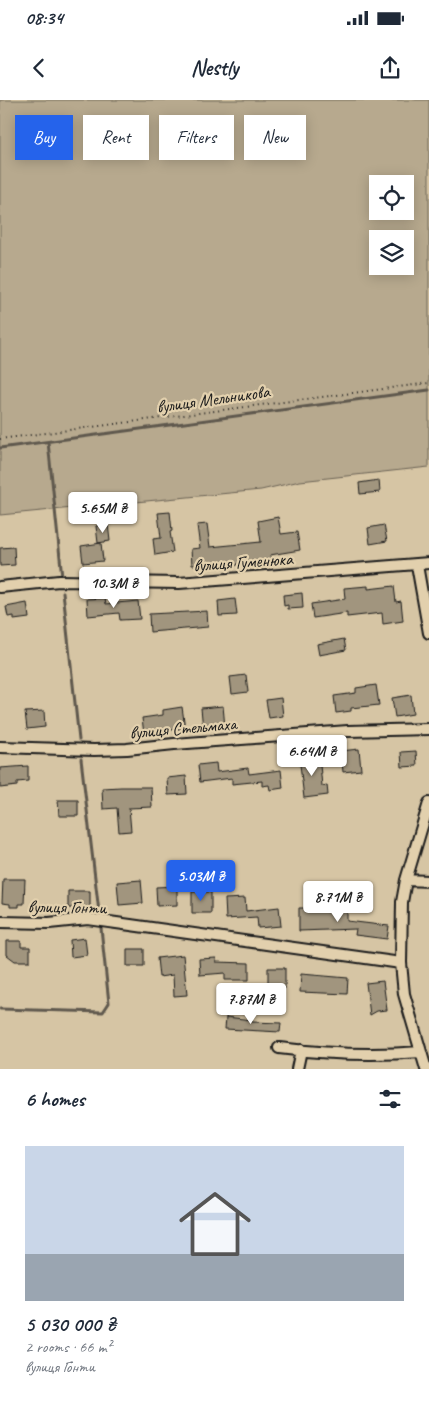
<!DOCTYPE html>
<html lang="en">
<head>
<meta charset="utf-8">
<style>
	body { margin:0; font-family:Caveat,sans-serif; background:#f2f2f3; color:#1f2937; height:100vh; display:flex; flex-direction:column; font-size:19px; white-space:nowrap }
	* { box-sizing:border-box; margin:0 }
	p { font-size:16px; color:#747a83 }
	.icon { flex:none; width:28px; height:28px; fill:none; stroke:currentColor; stroke-width:2; stroke-linecap:round; stroke-linejoin:round }
	.map { position:relative; height:969px; overflow:hidden }
	.details { display:flex; flex-direction:column; background:#fff; flex:1 }
	.details>* { flex:none }
	.guide { position:absolute; left:15px; top:15px; width:400px; height:45px; display:flex; gap:10px }
	.tools { position:absolute; left:369px; top:75px; display:grid; gap:10px }
	.tools a { display:grid; place-items:center; width:45px; height:45px; border-radius:0px; background:#fff; box-shadow:0 2px 12px #0003; font-size:25px }
	.price { position:absolute; translate:-50% -42px; padding:0 11px; border-radius:5px; background:#fff; color:#222; font-size:16px; line-height:32px; filter:drop-shadow(0 1px 2px #0008) }
	.price::after { content:''; position:absolute; left:50%; top:30px; width:15px; height:11px; margin-left:-8px; background:inherit; clip-path:polygon(0 0,100% 0,50% 100%) }
	.price.on { background:#2563eb; color:#fff }
	ul { padding:0; list-style:none }
	li { display:grid; align-content:center; gap:10px; height:265px; padding:0 25px }
	li span { display:grid; place-items:center; height:155px; border-radius:0px; color:#555 }
	li>.icon { margin-inline-start:auto }
	span .icon { width:90px; height:90px; fill:#fffc; stroke-width:1 }
	li b { font-size:21px }
	h2 { display:flex; justify-content:space-between; align-items:center; height:60px; padding:0 25px; font-size:21px }
	.pill { padding:0 18px; border-radius:0px; background:#fff; box-shadow:0 2px 12px #0003; font-size:18px; line-height:45px }
	.pill.on { background:#2563eb; color:#fff }
	.status { display:flex; justify-content:space-between; align-items:center; height:35px; padding:0 25px; background:#fff; direction:ltr }
	.status svg { height:14px; fill:currentColor }
	header { display:flex; justify-content:space-between; align-items:center; height:65px; padding:0 25px; background:#fff; font-size:22px; font-weight:800 }
	.map>svg:first-child { display:block }
	.green { fill:#b7a98e; stroke:#6a6255; fill-rule:evenodd }
	.lines { fill:none; stroke-linecap:round; stroke-linejoin:round }
	.stream { stroke:#5f594e; stroke-width:3 }
	.building { fill:#a1957e; stroke:#1c1c1c }
	.minor-casing { stroke:#1c1c1c; stroke-width:14 }
	.path { stroke:#1c1c1c; stroke-width:2; stroke-dasharray:1 4; stroke-linecap:butt }
	.minor { stroke:#e2d0ad; stroke-width:10 }
	.labels { text-anchor:middle; stroke-width:4.5; stroke-linejoin:round; paint-order:stroke }
	.street-label { font-size:18px; fill:#1c1c1c; stroke:#e2d0ad }
</style>
</head>
<body>
<div class="status"><b>08:34</b><svg viewBox="0 0 49 12"><path d="M0 12V9h3v3zM5 12V6h3v6zM10 12V3h3v9zM15 12V0h3v12zM26 1h20v11H26zM47 4h2v5h-2z"/></svg></div>
<header><svg class="icon" aria-label="back" viewBox="0 0 24 24"><path d="M15 5l-7 7 7 7"/></svg>Nestly<svg class="icon" aria-label="share" viewBox="0 0 24 24"><path d="M12 15V3M7 8l5-5 5 5M5 13v7h14v-7"/></svg></header>
<div class="map">
<svg width="429" height="969" viewBox="0 0 429 969">
	<rect width="100%" height="100%" fill="#d6c5a4"/>
	<filter id="ink" filterUnits="userSpaceOnUse"><feTurbulence type="fractalNoise" baseFrequency=".02" numOctaves="2"/><feDisplacementMap in="SourceGraphic" scale="10" xChannelSelector="R" yChannelSelector="G"/><feConvolveMatrix kernelMatrix="1 2 1 2 8 2 1 2 1" color-interpolation-filters="sRGB"/></filter>
	<g filter="url(#ink)">
		<path class="green" d="M0,0H429V367L300,381L261,390L0,415ZM378,84H405V111H378ZM378,139H405V166H378Z"/>
		<g class="lines">
			<path class="stream" d="M48,342L62,477
				M0,348L429,290
				M63,492L79,640
				M81,659L99,812
				M0,909L103,912L109,903L101,828"/>
		</g>
		<path class="building" d="M379,380L380,392L360,394L359,383Z
			M170,412L172,431L170,432L173,452L155,455L153,439L161,438L158,413Z
			M278,417L281,434L297,432L300,450L270,455L271,459L238,463V465L218,467V463L192,465L191,449L200,448L197,425L207,424L210,447L261,442L258,421Z
			M108,424L110,441L98,443L96,426Z
			M384,425L387,441L370,444L368,428Z
			M101,443L103,461L83,463L81,446Z
			M14,447L15,465L0,466V448Z
			M368,486V489L394,486L396,502L401,501L403,521L383,524L382,513L347,517V513L313,518L311,504L345,499L344,488Z
			M302,493L303,508L288,509V505L284,506L283,495Z
			M105,498L106,504L138,501L140,519L120,520L119,513L88,516L87,499Z
			M235,499L237,515L219,516L218,501Z
			M27,503L29,518L14,520V516L8,517L6,507Z
			M207,511L208,527L150,532L149,514Z
			M344,539L346,550L319,555L317,544Z
			M246,575L248,592L232,594L230,577Z
			M376,585L379,605L351,608V611L336,613L334,596L356,593V588Z
			M411,595L413,614L395,617L392,598Z
			M281,598L283,616L269,618L266,600Z
			M223,606L225,627L203,629L201,608Z
			M182,607L185,628L144,634L142,618L163,615V610Z
			M44,611L45,627L27,629L25,612Z
			M359,649L361,670L343,672L341,651Z
			M416,651L417,666L402,667L401,652Z
			M319,654L322,686L327,685L328,695L304,698L299,656Z
			M216,663L217,672L248,668L249,674L281,670L283,688L270,690L269,685L262,686V681L232,684V678L200,682L198,665Z
			M28,666V681L17,682V686L0,688V668Z
			M186,676L187,694L168,695L167,678Z
			M121,687H151L152,707L129,708L131,731L119,732L117,708L103,709L102,688Z
			M58,700H78V716H59Z
			M3,779H25L24,804H19V807H10V804L2,803Z
			M141,780L143,803L119,805L117,782Z
			M177,786V805L157,806L156,787Z
			M68,791H90V808H68Z
			M192,792H211V813H192Z
			M245,798L246,811L279,807L281,826L258,828L257,817L226,819L225,799Z
			M299,808H315V810H347V821L389,826L387,839L355,835L356,829L299,831Z
			M85,838L87,855L71,857L70,840Z
			M7,841H21V847H30V861H15L7,855Z
			M127,849H144V866H127Z
			M183,855L187,895L174,896L173,875L159,877L157,858Z
			M216,858V862L249,863V880H225V873L200,875L199,859Z
			M268,868H285V889L268,888Z
			M301,874L348,878L347,894L300,892Z
			M383,881L387,910L377,911L370,915L366,883Z
			M226,917L252,920V922L281,923L280,932L225,929Z"/>
		<g class="lines">
			<g class="minor-casing">
				<path id="minor" d="M417,465L429,533
					M0,487L59,481L179,483L429,463
					M0,647L94,650L127,649L174,644L348,631L429,629
					M406,780L429,781
					M0,822L49,823L88,819L401,863
					M279,948C326,954 374,956 421,952
					M297,969L301,950
					M426,969L404,894L401,863L402,802L406,780L429,703"/>
			</g>
			<path class="path" d="M0,339L429,283"/>
			<use href="#minor" class="minor"/>
		</g>
	</g>
	<g class="labels">
		<g class="street-label">
			<text transform="translate(213 299) rotate(-8)" y="6">вулиця Мельникова</text>
			<text transform="translate(243 462) rotate(-4)" y="6">вулиця Гуменюка</text>
			<text transform="translate(183 628) rotate(-5)" y="6">вулиця Стельмаха</text>
			<text transform="translate(67 807) rotate(1)" y="6">вулиця Гонти</text>
		</g>
	</g>
</svg>
<div class="tools">
<a><svg class="icon" aria-label="locate" viewBox="0 0 24 24"><circle cx="12" cy="12" r="6"/><path d="M12 2v4M12 18v4M2 12h4M18 12h4"/></svg></a>
<a><svg class="icon" aria-label="layers" viewBox="0 0 24 24"><path d="M12 4l9 5-9 5-9-5zM3 14l9 5 9-5"/></svg></a>
</div>
<b class="price" style="left:103px;top:434px">5.65M ₴</b>
<b class="price" style="left:114px;top:509px">10.3M ₴</b>
<b class="price" style="left:312px;top:677px">6.64M ₴</b>
<b class="price on" style="left:201px;top:802px">5.03M ₴</b>
<b class="price" style="left:338px;top:823px">8.71M ₴</b>
<b class="price" style="left:251px;top:925px">7.87M ₴</b>
<div class="guide">
<a class="pill on">Buy</a>
<a class="pill">Rent</a>
<a class="pill">Filters</a>
<a class="pill">New</a>
</div>
</div>
<section class="details">
<h2>6 homes<svg class="icon" aria-label="filters" viewBox="0 0 24 24"><path d="M4 7h16M4 17h16"/><circle cx="9" cy="7" r="2"/><circle cx="15" cy="17" r="2"/></svg></h2>
<ul>
<li><span style="background:linear-gradient(#c9d6e8 70%,#9aa5b1 0)"><svg class="icon" aria-label="home" viewBox="0 0 24 24"><path d="M3 11l9-7 9 7M6 9v11h12V9"/></svg></span><div><b>5 030 000 ₴</b><p>2 rooms · 66 m²</p><p>вулиця Гонти</p></div></li>
</ul>
</section>
</body>
</html>
